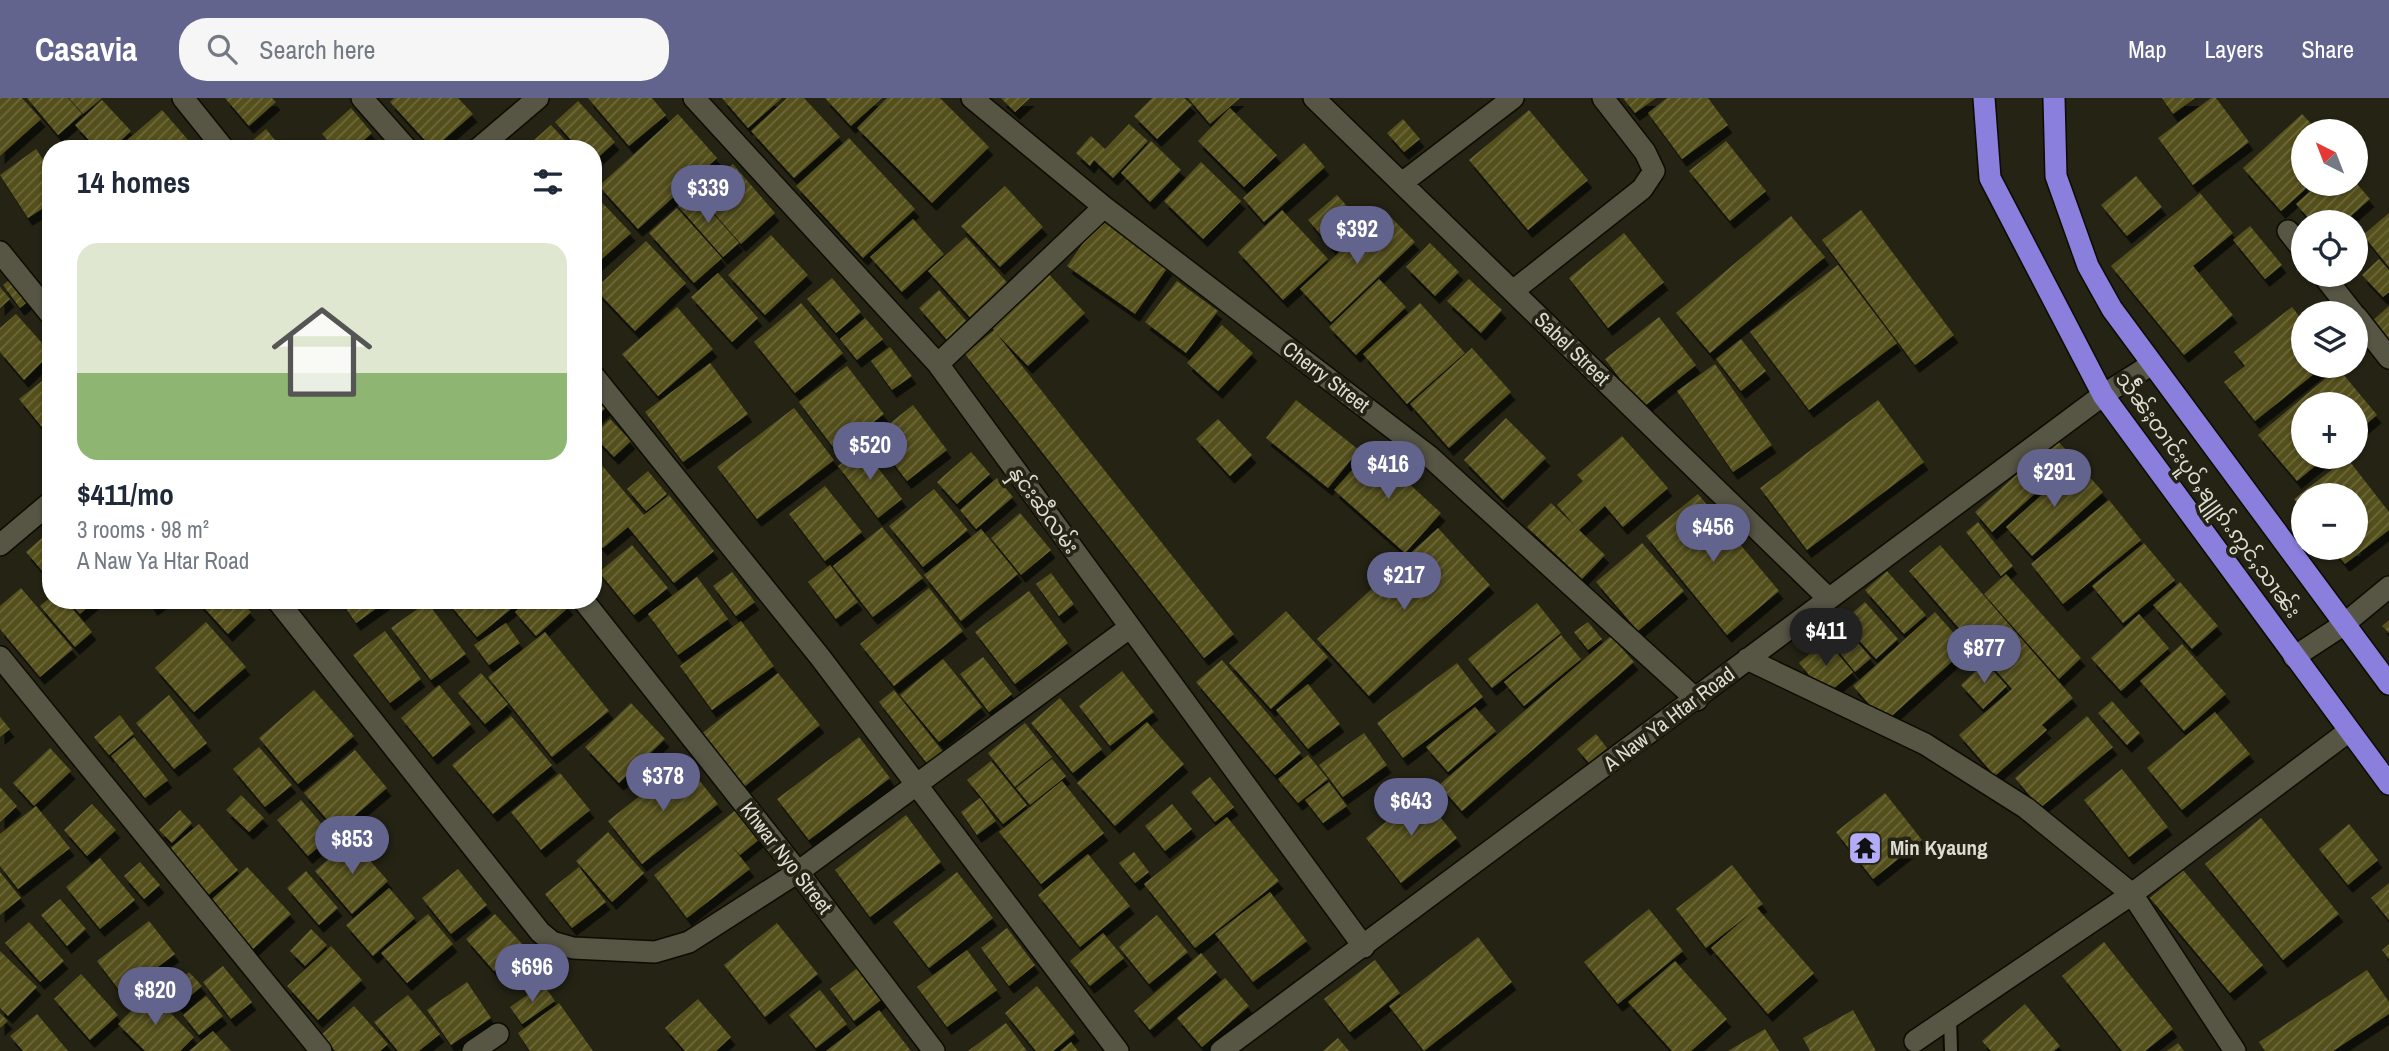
<!DOCTYPE html>
<html lang="en">
<head>
<meta charset="utf-8">
<style>
	body { margin:0; font-family:"Archivo Narrow","Noto Sans Myanmar",sans-serif; background:#f6f6f7; color:#1f2937; height:100vh; display:flex; flex-direction:column; font-size:26px; white-space:nowrap }
	* { box-sizing:border-box; margin:0 }
	p { font-size:23px; color:#747a83 }
	.icon { flex:none; width:38px; height:38px; fill:none; stroke:currentColor; stroke-width:2; stroke-linecap:round; stroke-linejoin:round }
	.map { position:relative; flex:1; overflow:hidden }
	.side { position:absolute; left:42px; top:42px; width:560px; height:469px; display:flex; flex-direction:column; background:#fff; border-radius:28px; box-shadow:0 2px 5px #0004 }
	.side>* { flex:none }
	.needle { width:46px; rotate:318deg }
	.fabs { position:absolute; left:2291px; top:21px; display:grid; gap:14px }
	.fabs a { display:grid; place-items:center; width:77px; height:77px; border-radius:50%; background:#fff; box-shadow:0 2px 5px #0004; font-size:35px }
	.price { position:absolute; translate:-50% -60px; padding:0 16px; border-radius:24px; background:#62648e; color:#fff; font-size:23px; line-height:46px; filter:drop-shadow(0 2px 4px #0008) }
	.price::after { content:''; position:absolute; left:50%; top:42px; width:21px; height:16px; margin-left:-10px; background:inherit; clip-path:polygon(0 0,100% 0,50% 100%) }
	.price.active { background:#222; color:#fff }
	ul { padding:0; list-style:none }
	li { display:grid; align-content:center; gap:14px; height:371px; padding:0 35px }
	li span { display:grid; place-items:center; height:217px; border-radius:21px; color:#555 }
	li>.icon { margin-inline-start:auto }
	span .icon { width:126px; height:126px; fill:#fffc; stroke-width:1 }
	li b { font-size:30px }
	h2 { display:flex; justify-content:space-between; align-items:center; height:84px; padding:0 35px; font-size:30px }
	header { display:flex; align-items:center; gap:42px; box-sizing:border-box; height:98px; padding:0 35px; background:#62648e; color:#fff }
	header strong { font-size:33px }
	nav { display:flex; gap:38px; margin-inline-start:auto; font-size:24px }
	.search { width:490px; height:63px; background:#f6f6f7; display:flex; align-items:center; gap:18px; box-sizing:border-box; padding:0 24px; border-radius:28px; color:#747a83; font-size:26px }
	.map>svg:first-child { display:block }
	.building { fill:url(#building-hatch); filter:url(#shadow) }
	.lines { fill:none; stroke-linecap:round; stroke-linejoin:round }
	.lane-casing { stroke:#0d0c02; stroke-width:16 }
	.street-casing { stroke:#0d0c02; stroke-width:24 }
	.highway-casing { stroke:#0d0c02; stroke-width:24 }
	.lane { stroke:#575645; stroke-width:12 }
	.street { stroke:#575645; stroke-width:21 }
	.highway { stroke:#8b7fde; stroke-width:21 }
	.labels { text-anchor:middle; stroke-width:7; stroke-linejoin:round; paint-order:stroke }
	.street-label { font-size:21px; fill:#dcdcd2; stroke:#242314 }
	.poi-label { font-size:21px; font-weight:bold; fill:#dcdcd2; stroke:#242314; text-anchor:start }
</style>
</head>
<body>
<header>
<strong>Casavia</strong>
<div class="search"><svg class="icon" aria-label="search" viewBox="0 0 24 24"><circle cx="10" cy="10" r="6"/><path d="M15 15l6 6"/></svg>Search here</div>
<nav><a>Map</a><a>Layers</a><a>Share</a></nav>
</header>
<div class="map">
<svg width="2389" height="953" viewBox="0 0 2389 953">
	<defs>
		<pattern id="building-hatch" width="6" height="6" patternUnits="userSpaceOnUse" patternTransform="scale(1.75)"><rect width="6" height="6" fill="#54501d"/><path d="M-1 1l2-2M0 6l6-6M5 7l2-2" fill="none" stroke="#6c693d"/></pattern>
		<filter id="shadow"><feDropShadow dx="4.5" dy="8" stdDeviation="0" flood-color="#0009"/></filter>
	</defs>
	<rect width="100%" height="100%" fill="#242314"/>
	<path class="building" d="M0,0H22L41,21L0,58Z
		M27,0H68L82,16L58,37Z
		M69,0H102L83,16Z
		M225,0H272L276,4L249,28Z
		M394,0H458L473,16L433,51L390,4Z
		M588,0H652L666,17L629,48Z
		M722,0H782L748,30Z
		M787,0H804L840,39L794,80L751,33Z
		M825,0H882L851,28Z
		M887,0H940L989,49L932,105L857,30Z
		M1001,0H1030L1015,14Z
		M1152,0H1184L1192,7L1157,41L1134,18Z
		M1188,0H1240L1210,26Z
		M1623,0H1656L1635,15Z
		M1667,0H1708L1728,27L1682,61L1648,15Z
		M2162,0H2195L2173,16Z
		M2211,0H2216L2249,44L2193,87L2158,40Z
		M102,2L131,33L112,51H97L75,27Z
		M578,3L615,44L593,64V51H579L555,24Z
		M351,10L372,35L354,51H335L322,36Z
		M1230,10L1277,57L1244,89L1198,43Z
		M162,12L196,51H132L126,43Z
		M1529,12L1588,82L1528,132L1469,62Z
		M678,16L717,60L638,131L599,88Z
		M2302,16L2318,33H2303V86H2311L2281,113L2243,70Z
		M1403,21L1420,41L1404,54L1387,35Z
		M1129,26L1148,43L1113,80L1094,62L1090,68L1076,55L1091,38L1105,51Z
		M551,27L573,51H524Z
		M266,31L282,51H256L251,44Z
		M849,40L915,111L863,160L796,88Z
		M1151,43L1181,72L1150,104L1121,75Z
		M1726,43L1766,93L1730,123L1689,73Z
		M1304,45L1325,69L1264,124L1243,100Z
		M36,51L51,73V105L28,120L0,77Z
		M1201,64L1241,103L1203,141L1164,103Z
		M733,66L775,115L741,146L698,97Z
		M2136,78L2162,109L2127,138L2101,107Z
		M2318,86H2357L2370,101L2344,124H2312L2296,106Z
		M1005,88L1043,129L1000,169L961,128Z
		M694,94L739,145L723,159L678,108Z
		M593,95L631,135L593,169Z
		M2200,95L2233,135L2193,168L2233,217L2184,257L2111,168Z
		M1337,97L1363,126L1334,152L1308,122Z
		M677,110L722,160L694,185L649,135Z
		M1282,112L1328,161L1283,202L1238,154Z
		M1384,112L1415,144L1331,224L1300,191Z
		M1861,112L1954,237L1915,267L1822,142Z
		M2389,115V169L2363,137Z
		M1791,118L1825,159L1710,255L1676,215Z
		M913,121L944,156L902,194L870,159Z
		M1100,121L1168,169L1135,216L1067,168Z
		M2250,128L2282,167L2265,181L2233,142Z
		M1624,135L1664,184L1608,230L1569,180Z
		M771,137L808,177L765,217L728,177Z
		M966,139L1013,191L975,225L928,173Z
		M646,143L686,185L635,233L595,191Z
		M1430,145L1459,174L1435,198L1406,169Z
		M2379,161L2389,172V194L2383,199L2362,177Z
		M1838,167L1897,245L1809,312L1750,234Z
		M1044,171L1085,215L1028,268L996,235L1234,536L1204,560L965,256L994,232L987,224Z
		M718,175L758,220L732,244L691,199Z
		M16,177L33,199L20,210L3,187Z
		M832,180L861,214L836,235L807,201Z
		M1379,181L1406,209L1356,257L1329,229Z
		M1469,181L1502,212L1481,235L1447,203Z
		M1177,183L1218,213L1186,255L1145,224Z
		M0,189L10,201L0,210Z
		M939,192L968,225L947,242L919,210Z
		M801,205L843,255L795,295L754,244Z
		M1420,205L1465,255L1407,306L1363,256Z
		M2389,208V242L2372,223Z
		M677,209L713,251L658,298L622,256Z
		M2292,209L2303,223V268H2324L2255,323L2224,284L2245,268L2234,254Z
		M16,216L51,255L24,282L0,254V230Z
		M1659,219L1696,267L1642,310L1605,261Z
		M865,220L883,241L857,262L840,241Z
		M1222,227L1253,255L1218,293L1187,265Z
		M1741,241L1766,273L1741,293L1716,261Z
		M890,249L912,278L892,292L871,263Z
		M1472,250L1511,294L1449,350L1410,306Z
		M710,265L748,316L683,364L645,314Z
		M1715,266L1772,347L1733,374L1677,293Z
		M847,268L884,316L836,353L799,304Z
		M2338,270L2377,317L2356,335V306H2303V359H2326L2297,383L2258,337Z
		M51,276V340L19,301Z
		M593,292L608,308L593,321Z
		M1296,302L1359,352L1328,390L1266,340Z
		M1878,302L1924,364L1807,452L1760,390Z
		M913,307L947,352L907,383L873,339Z
		M794,310L834,362L757,421L717,369Z
		M1506,320L1546,360L1503,402L1464,362Z
		M610,321L631,343L614,359L593,337Z
		M1218,321L1252,357L1230,378L1196,341Z
		M1622,338L1668,390L1623,429L1605,408L1579,432L1605,457L1582,481L1527,429L1551,405L1575,428L1557,407L1583,383L1577,377Z
		M2056,341L2074,361L1992,434L1975,414Z
		M862,349L902,401L878,420L838,368Z
		M1371,351L1441,415L1405,455L1334,392Z
		M971,354L990,376L957,406L937,384Z
		M2347,360L2389,414V432L2345,466L2332,450H2356V397H2303V412L2294,401Z
		M600,365L644,417L669,397L714,453L674,485L628,429L603,450L593,439V371Z
		M2077,365L2103,394L2032,458L2006,429Z
		M648,373L667,396L646,413L627,391Z
		M997,380L1013,399L976,431L960,412Z
		M825,388L862,434L825,463L789,416Z
		M934,391L968,432L923,469L889,428Z
		M1698,396L1779,493L1727,537L1646,438Z
		M2109,402L2141,442L2063,506L2031,466Z
		M1020,415L1051,452L1021,477L991,440Z
		M1978,424L2013,468L2001,478L1966,434Z
		M882,429L923,480L873,519L833,468Z
		M1438,430L1490,487L1369,598L1317,541Z
		M981,431L1018,476L961,523L924,477Z
		M51,432V483L26,454Z
		M1642,445L1684,493L1638,533L1596,484Z
		M2144,445L2175,482L2123,525L2092,488Z
		M632,447L668,490L634,517L599,474Z
		M1940,447L2073,600L2042,627L2047,632L1995,678L1959,637L2012,591L1909,473Z
		M830,467L858,504L836,521L808,484Z
		M1887,473L1926,517L1904,536L1865,492Z
		M732,474L755,504L736,518L713,488Z
		M1051,475L1074,506L1059,518L1036,486Z
		M2006,476L2081,560L2059,581L1984,496Z
		M697,479L728,521L678,557L648,516Z
		M2180,484L2218,528L2192,551L2153,507Z
		M21,490L73,551L40,579L0,531V508Z
		M929,490L963,533L894,588L860,546Z
		M1029,493L1068,545L1015,586L975,534Z
		M51,499V502H65L92,534L75,549L40,508Z
		M68,502H96L80,516Z
		M148,502H164L153,510Z
		M197,502H240L251,514L228,536Z
		M340,502H388L356,525Z
		M446,502H522L477,539Z
		M529,502H563L569,509L536,538L515,514Z
		M427,504L466,556L431,582L391,530Z
		M1865,504L1898,541L1876,561L1842,524Z
		M1537,505L1561,535L1492,590L1468,561Z
		M1286,513L1328,559L1271,611L1229,565Z
		M1935,514L1967,550L1885,624L1853,588Z
		M2139,516L2169,550L2121,593L2091,560Z
		M2389,522V535L2382,528Z
		M741,523L774,568L712,612L680,568Z
		M206,524L246,569L194,614L155,570Z
		M1588,524L1602,541L1588,552L1574,534Z
		M506,525L520,545L489,567L474,547Z
		M1846,531L1871,560L1855,574L1831,544Z
		M385,533L421,581L390,605L353,557Z
		M545,534L609,613L552,659L488,579Z
		M1561,537L1581,561L1524,608L1504,584Z
		M1611,538L1634,564L1462,713L1439,687Z
		M1826,542L1853,574L1826,597L1799,565Z
		M2182,546L2226,596L2184,633L2140,583Z
		M983,559L1012,596L989,614L960,576Z
		M943,561L982,609L939,644L900,597Z
		M1222,562L1301,655L1275,677L1196,584Z
		M1985,564L2007,588L1983,611L1961,587Z
		M1457,565L1483,599L1403,660L1377,625Z
		M1122,573L1154,614L1110,648L1079,608Z
		M481,575L508,606L485,626L458,595Z
		M778,575L820,627L739,693L696,640Z
		M1308,586L1340,626L1308,651L1276,612Z
		M439,587L471,626L433,659L401,620Z
		M314,592L354,638L298,686L259,640Z
		M894,592L944,655L929,668L879,604Z
		M169,597L207,645L174,671L136,625Z
		M1060,600L1102,651L1073,675L1031,625Z
		M2112,603L2140,635L2127,647L2098,615Z
		M631,605L665,641L619,685L585,649Z
		M1475,609L1496,633L1448,674L1426,649Z
		M2215,614L2250,656L2182,712L2147,670Z
		M120,617L134,636L109,657L94,639Z
		M511,618L552,667L493,716L452,667Z
		M2087,618L2113,649L2040,710L2015,680Z
		M0,619L10,631L0,639Z
		M1147,624L1184,666L1115,728L1077,685Z
		M1025,625L1052,659L1015,689L988,655Z
		M1364,635L1387,667L1343,699L1319,667Z
		M1596,636L1607,650L1589,665L1577,651Z
		M134,639L168,682L145,700L111,658Z
		M859,639L890,680L809,742L777,701Z
		M259,649L292,687L265,709L233,671Z
		M50,650L71,673L34,708L13,685Z
		M355,652L387,690L337,733L304,695Z
		M1308,657L1328,681L1298,705L1278,681Z
		M1052,661L1066,678L1030,707L1016,690Z
		M684,663L718,706L642,766L608,723Z
		M991,663L1027,707L1003,726L967,682Z
		M2122,671L2168,729L2129,759L2084,702Z
		M560,675L590,712L541,752L511,714Z
		M1210,679L1234,709L1215,724L1191,694Z
		M1062,683L1104,735L1041,786L999,734Z
		M1329,684L1347,708L1323,725L1305,702Z
		M0,689L17,708L0,724Z
		M1421,695L1457,740L1401,785L1366,740Z
		M1885,695L1922,742L1873,781L1836,734Z
		M241,697L264,720L249,734L226,712Z
		M980,700L996,723L977,737L961,714Z
		M301,702L332,738L308,758L277,722Z
		M92,706L116,732L87,758L64,732Z
		M1172,706L1192,731L1165,753L1145,728Z
		M36,708L70,750L18,791L0,768V736Z
		M737,711L761,740L740,757L730,746L750,771L687,820L654,777Z
		M180,712L192,725L172,745L159,732Z
		M906,717L941,764L870,819L835,772Z
		M1227,719L1279,783L1195,850L1144,786Z
		M2261,720L2339,816L2283,862L2205,766Z
		M199,726L238,772L206,799L167,753Z
		M2349,726L2378,762L2348,787L2319,751Z
		M608,734L644,775L612,804L576,763Z
		M351,741L388,783L352,816L315,773Z
		M1134,754L1149,774L1135,785L1119,765Z
		M1088,756L1130,808L1080,849L1038,797Z
		M100,760L135,802L100,831L66,789Z
		M140,764L160,787L144,801L124,778Z
		M1732,767L1763,806L1757,810L1814,875L1768,916L1711,850L1753,813L1706,850L1676,811Z
		M247,769L291,816L253,851L210,803Z
		M579,769L606,804L572,830L545,796Z
		M458,771L487,807L451,836L422,800Z
		M2183,772L2263,867L2230,895L2150,800Z
		M306,773L338,810L319,827L287,790Z
		M0,774L21,800L0,817Z
		M957,774L993,820L929,870L893,824Z
		M2389,785V822L2371,800Z
		M389,790L415,820L373,858L346,827Z
		M1270,794L1307,843L1253,884L1215,836Z
		M60,801L86,831L67,848L41,817Z
		M1649,811L1683,853L1618,906L1584,864Z
		M428,816L453,846L407,885L381,855Z
		M495,816L523,847L494,873L466,841Z
		M1157,817L1188,854L1149,886L1119,849Z
		M149,823L175,856L122,896L97,863Z
		M29,824L64,863L40,884L5,845Z
		M777,825L818,876L765,919L724,867Z
		M1007,830L1035,867L1009,888L981,850Z
		M311,831L327,847L305,868L290,853Z
		M1103,835L1124,860L1090,888L1070,863Z
		M1478,839L1512,884L1424,953L1389,908Z
		M2104,844L2173,931L2145,953H2122L2062,878Z
		M2389,846V861L2382,852Z
		M331,848L362,882L318,922L287,888Z
		M967,852L997,892L947,929L917,889Z
		M0,853L37,889L8,918L0,910Z
		M1201,855L1217,874L1150,932L1134,913Z
		M1375,862L1400,895L1350,934L1324,901Z
		M1675,863L1727,921L1691,953H1672L1628,904Z
		M223,868L252,904L231,921L203,884Z
		M860,868L885,899L854,923L830,891Z
		M2367,872L2389,904V916L2333,953H2265L2259,944Z
		M189,874L202,888L179,908L166,894Z
		M81,876L118,917L90,942L54,901Z
		M1225,880L1249,908L1202,949L1177,920Z
		M467,884L491,920L451,947L427,912Z
		M543,886L555,903L522,926L510,909Z
		M1037,888L1075,935L1053,953H1036L1005,915Z
		M820,892L847,926L816,950L789,917Z
		M150,894L194,939L180,953H145L118,926Z
		M408,897L440,936L419,953H398L374,924Z
		M206,898L223,918L199,937L183,917Z
		M698,901L731,939L716,953H685L665,930Z
		M559,905L593,953H530L518,935Z
		M2025,906L2060,948L2054,953H1991L1982,943Z
		M354,908L388,946L380,953H335L321,937Z
		M879,912L911,953H826Z
		M1853,912L1876,953H1810L1803,940Z
		M0,915L8,923L0,930Z
		M37,916L68,953H23L10,938Z
		M1006,925L1027,953H968Z
		M1765,931L1779,953H1728Z
		M213,933L231,953H189Z
		M1338,940L1349,953H1323Z
		M1071,944L1078,953H1060Z
		M2178,945L2184,953H2167Z"/>
	<g class="lines">
		<g class="lane-casing">
			<path id="lane" d="M1950,919L1951,953"/>
		</g>
		<g class="street-casing">
			<path id="street" d="M183,0L224,51
				M362,0L407,51
				M694,0L938,266L1364,849
				M972,0L1104,109L1429,358L1697,602
				M1314,0L1829,501
				M478,51L538,0
				M1402,85L1513,0
				M2288,133L2303,152
				M0,154L51,217
				M2323,177L2353,215
				M1513,193L1642,91L1654,73L1645,54L1603,0
				M2356,218L2389,260
				M938,266L1104,109
				M593,277L820,559L1118,953
				M0,447L51,404
				M277,502L540,834L552,844L573,850L655,854L689,844L798,774L1129,530
				M583,502L798,774L934,953
				M0,559L321,953
				M2294,559L2343,527L2389,489
				M1747,561L1925,646L2026,710L2132,796L2235,953
				M1915,943L2132,796L2349,633
				M473,953L498,936
				M1221,953L2103,297L2152,266"/>
		</g>
		<g class="highway-casing">
			<path id="highway" d="M1984,0L1990,80L2103,297L2389,686
				M2054,0L2056,78L2088,168L2112,211L2389,586"/>
		</g>
		<use href="#lane" class="lane"/>
		<use href="#street" class="street"/>
		<use href="#highway" class="highway"/>
	</g>
	<defs>
		<g id="temple-square" transform="scale(1.75)"><rect x="-9" y="-9" width="18" height="18" rx="4" fill="#b3adf9" stroke="#242314"/><path d="M0-6L5-2H3V0L6.5 2.5H4V6H1.5V3h-3V6H-4V2.5H-6.5L-3 0V-2H-5Z" fill="#111"/></g>
	</defs>
	<g fill-rule="evenodd">
		<use href="#temple-square" x="1865" y="750"/>
	</g>
	<g class="labels">
		<g class="street-label">
			<text transform="translate(1572 251) rotate(44)" y="7">Sabel Street</text>
			<text transform="translate(1326 279) rotate(37)" y="7">Cherry Street</text>
			<text transform="translate(2208 397) rotate(54)" y="7">သဵႅၼ်ႈတၢင်းပူဝ်ႇၶျူၵ်ႉဢွင်ႇသၢၼ်း</text>
			<text transform="translate(1044 412) rotate(54)" y="7">နှင်းဆီလမ်း</text>
			<text transform="translate(1669 621) rotate(-37)" y="7">A Naw Ya Htar Road</text>
			<text transform="translate(786 760) rotate(52)" y="7">Khwar Nyo Street</text>
		</g>
		<g class="poi-label">
			<text x="1890" y="757">Min Kyaung</text>
		</g>
	</g>
</svg>
<div class="fabs">
<a><svg class="needle" viewBox="-14 -14 28 28"><path d="M0-13l5 13h-10z" fill="#e53935"/><path d="M0 13l5-13h-10z" fill="#747a83"/></svg></a>
<a><svg class="icon" aria-label="locate" viewBox="0 0 24 24"><circle cx="12" cy="12" r="6"/><path d="M12 2v4M12 18v4M2 12h4M18 12h4"/></svg></a>
<a><svg class="icon" aria-label="layers" viewBox="0 0 24 24"><path d="M12 4l9 5-9 5-9-5zM3 14l9 5 9-5"/></svg></a>
<a>+</a>
<a>−</a>
</div>
<b class="price" style="left:708px;top:127px">$339</b>
<b class="price" style="left:1357px;top:168px">$392</b>
<b class="price" style="left:870px;top:384px">$520</b>
<b class="price" style="left:1388px;top:403px">$416</b>
<b class="price" style="left:2054px;top:411px">$291</b>
<b class="price" style="left:1713px;top:466px">$456</b>
<b class="price" style="left:1404px;top:514px">$217</b>
<b class="price active" style="left:1826px;top:570px">$411</b>
<b class="price" style="left:1984px;top:587px">$877</b>
<b class="price" style="left:663px;top:715px">$378</b>
<b class="price" style="left:1411px;top:740px">$643</b>
<b class="price" style="left:352px;top:778px">$853</b>
<b class="price" style="left:532px;top:906px">$696</b>
<b class="price" style="left:155px;top:929px">$820</b>
<section class="side">
<h2>14 homes<svg class="icon" aria-label="filters" viewBox="0 0 24 24"><path d="M4 7h16M4 17h16"/><circle cx="9" cy="7" r="2"/><circle cx="15" cy="17" r="2"/></svg></h2>
<ul>
<li><span style="background:linear-gradient(#dfe7d0 60%,#8fb573 0)"><svg class="icon" aria-label="home" viewBox="0 0 24 24"><path d="M3 11l9-7 9 7M6 9v11h12V9"/></svg></span><div><b>$411/mo</b><p>3 rooms · 98 m²</p><p>A Naw Ya Htar Road</p></div></li>
</ul>
</section>
</div>
</body>
</html>
